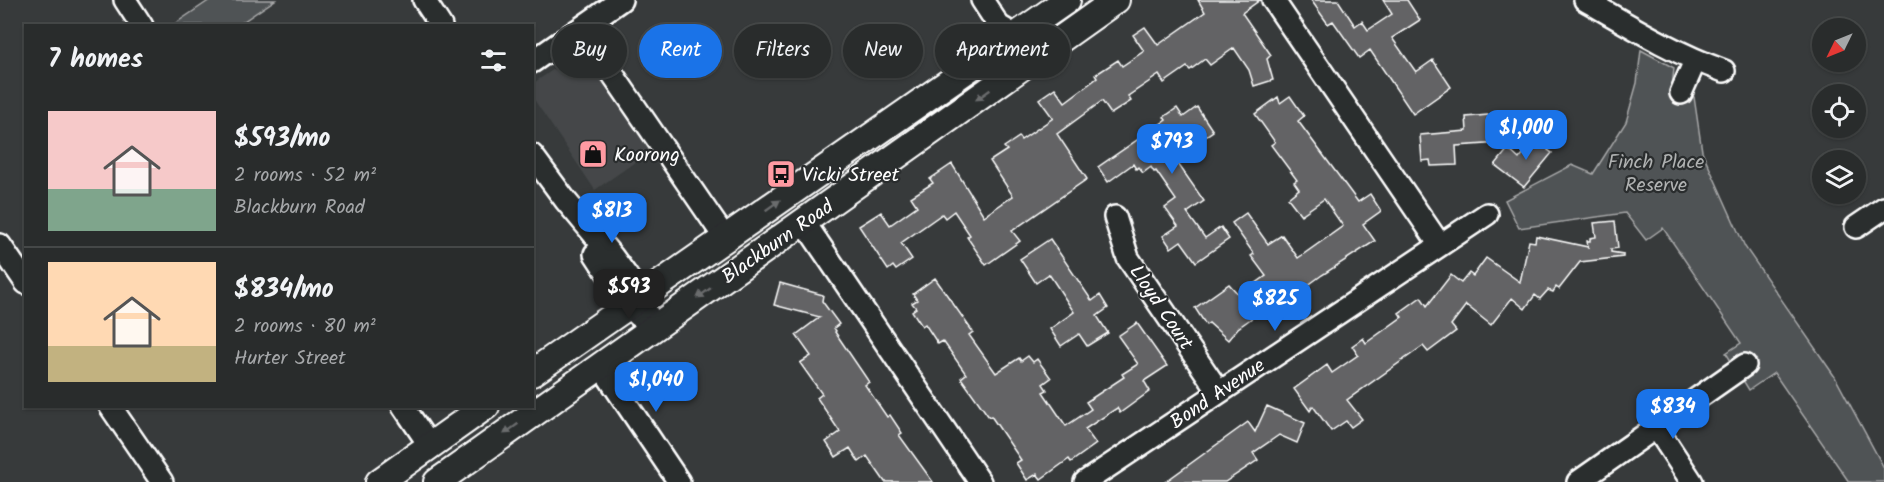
<!DOCTYPE html>
<html lang="en">
<head>
<meta charset="utf-8">
<style>
	body { margin:0; font-family:Kalam,sans-serif; background:#313434; color:#f1f3f6; height:100vh; display:flex; flex-direction:column; font-size:22px; white-space:nowrap }
	* { box-sizing:border-box; margin:0 }
	p { font-size:20px; color:#a5a7a9 }
	.icon { flex:none; width:33px; height:33px; fill:none; stroke:currentColor; stroke-width:2; stroke-linecap:round; stroke-linejoin:round }
	.map { position:relative; flex:1; overflow:hidden }
	.details { position:absolute; left:24px; top:24px; width:510px; height:384px; display:flex; flex-direction:column; background:#292c2c; border-radius:0px; box-shadow:0 2px 4px #0004,0 0 0 2px #454848 }
	.details>* { flex:none }
	.hud { position:absolute; left:552px; top:24px; width:570px; height:54px; display:flex; gap:12px }
	.needle { width:39px; rotate:227deg }
	.tools { position:absolute; left:1812px; top:18px; display:grid; gap:12px }
	.tools a { display:grid; place-items:center; width:54px; height:54px; border-radius:50%; background:#292c2c; box-shadow:0 2px 4px #0004,0 0 0 2px #454848; font-size:30px }
	.price { position:absolute; translate:-50% -51px; padding:0 14px; border-radius:12px; background:#1a73e8; color:#fff; font-size:20px; line-height:39px; filter:drop-shadow(0 2px 3px #0008) }
	.price::after { content:''; position:absolute; left:50%; top:36px; width:18px; height:14px; margin-left:-9px; background:inherit; clip-path:polygon(0 0,100% 0,50% 100%) }
	.price.on { background:#222; color:#fff }
	ul { padding:0; list-style:none }
	li { display:flex; align-items:center; gap:18px; height:150px; padding:0 24px }
	li+li { border-top:2px solid #454848 }
	li span { display:grid; place-items:center; flex:none; width:168px; height:120px; border-radius:0px; color:#555 }
	li>.icon { margin-inline-start:auto }
	span .icon { width:72px; height:72px; fill:#fffc; stroke-width:1 }
	li b { font-size:26px }
	h2 { display:flex; justify-content:space-between; align-items:center; height:72px; padding:0 24px; font-size:26px }
	.tag { padding:0 21px; border-radius:27px; background:#292c2c; box-shadow:0 2px 4px #0004,0 0 0 2px #454848; font-size:21px; line-height:54px }
	.tag.on { background:#1a73e8; color:#fff }
	.map>svg:first-child { display:block }
	.built { fill:#444748 }
	.green { fill:#505354; stroke:#a8a9aa; stroke-width:1.5 }
	.building { fill:#636465; stroke:#fff; stroke-width:1.5 }
	.lines { fill:none; stroke-linecap:round; stroke-linejoin:round }
	.minor-casing { stroke:#fff; stroke-width:26 }
	.major-casing { stroke:#fff; stroke-width:30 }
	.minor { stroke:#2a2d2e; stroke-width:21 }
	.major { stroke:#2a2d2e; stroke-width:26 }
	.oneway { fill:#6a6c6d }
	.labels { text-anchor:middle; stroke-width:4.5; stroke-linejoin:round; paint-order:stroke }
	.poi-label { font-size:20px; fill:#fff; stroke:#2a2d2e; text-anchor:start }
	.park-label { font-size:20px; fill:#b0b2b2; stroke:#2a2d2e }
	.street-label { font-size:20px; fill:#fff; stroke:#2a2d2e }
</style>
</head>
<body>
<div class="map">
<svg width="1884" height="482" viewBox="0 0 1884 482">
	<rect width="100%" height="100%" fill="#373a3b"/>
	<filter id="ink" filterUnits="userSpaceOnUse"><feTurbulence type="fractalNoise" baseFrequency=".0167" numOctaves="2"/><feDisplacementMap in="SourceGraphic" scale="12" xChannelSelector="R" yChannelSelector="G"/><feConvolveMatrix kernelMatrix="1 2 1 2 8 2 1 2 1" color-interpolation-filters="sRGB"/></filter>
	<g filter="url(#ink)">
		<path class="built" d="M588,46L657,147L595,190L533,98L532,84Z"/>
		<path class="green" d="M210,0H275L238,25H173Z
			M1641,50L1674,68L1672,88L1694,97L1702,151L1745,247L1835,377L1884,468V482H1849L1774,373L1749,390L1726,353L1741,343L1663,228L1646,240L1625,213L1519,228L1505,200L1572,165L1593,174L1626,122L1637,83Z"/>
		<path class="building" d="M1198,0H1260L1242,13L1271,55L1267,59L1273,80L1254,86L1249,70L1234,48L1210,65L1205,59L1190,70L1187,67L1164,83L1159,75L1128,96L1131,101L1111,114L1102,101L1057,134L1087,179L1012,231L1020,241L986,265L967,237L970,235L954,211L945,218L942,214L901,243L912,259L896,270L893,266L888,270L859,226L881,212L890,225L917,206L911,197L933,183L930,179L952,164L984,216L1013,196L990,161L1007,150L1004,147L1019,137L1021,140L1053,118L1039,99L1055,88L1065,102L1097,78L1095,75L1118,60L1122,66L1144,51L1133,35L1145,27L1158,45L1205,12Z
			M1311,0H1338L1355,26L1362,21L1368,30L1392,14L1383,0H1407L1420,20L1392,38L1416,72L1433,60L1451,87L1413,114L1370,50L1359,58L1333,21L1328,24Z
			M1290,96L1304,116L1298,121L1358,202L1370,194L1381,211L1363,224L1375,241L1322,275L1270,313L1266,308L1238,328L1228,340L1209,323L1206,325L1195,308L1229,284L1239,295L1266,276L1251,256L1254,254L1232,223L1246,213L1268,244L1282,235L1298,258L1343,226L1324,199L1301,215L1288,198L1299,189L1294,182L1297,180L1271,145L1275,142L1255,114L1278,97L1280,103Z
			M1197,107L1213,131L1174,158L1204,201L1187,213L1205,238L1221,227L1229,239L1196,262L1181,241L1171,248L1163,236L1178,226L1165,208L1176,200L1156,171L1154,172L1151,167L1143,173L1138,167L1136,169L1133,164L1108,182L1098,167L1166,120L1164,117L1177,108L1183,117Z
			M1499,114L1502,143L1456,146L1457,165L1431,166L1430,160L1422,161L1420,135L1467,131L1466,117Z
			M1538,135L1552,145L1548,150L1552,153L1524,187L1495,165L1508,149L1519,159Z
			M1615,221L1618,248L1611,249V252L1623,254V257L1580,262L1559,289L1556,287L1553,292L1548,290L1540,299L1535,295L1525,309L1512,298L1491,325L1466,305L1451,325L1456,331L1428,352L1423,346L1347,400L1362,419L1351,427L1346,421L1331,431L1313,406L1310,411L1294,389L1327,365L1332,373L1358,355L1352,346L1363,338L1366,343L1402,317L1399,313L1421,297L1427,306L1451,275L1461,283L1469,273L1473,276L1486,258L1520,282L1529,241L1535,242L1536,236L1588,247L1587,241H1590V238L1596,237L1594,223Z
			M1050,239L1092,301L1100,295L1108,308L1097,316L1108,333L1087,346L1079,334L1061,346L1050,329L1074,312L1049,274L1036,283L1020,259Z
			M935,278L973,332L969,335L996,373L1019,358L1021,361L1028,356L1033,362L1037,359L1051,378L1043,384L1047,390L1043,392L1066,426L1091,409L1086,402L1124,377L1122,374L1138,364L1118,336L1137,323L1167,366L1144,381L1150,391L1120,413L1117,408L1085,429L1096,444L1071,462L1069,459L1041,479L1037,474L1027,480L1016,463L1021,460L991,416L989,417L961,378L966,374L943,341L938,344L925,324L922,326L912,311L916,308L912,303L917,300L913,294Z
			M780,283L823,295L822,301L839,324L834,328L836,331L835,332L869,382L865,385L887,417L890,415L902,433L899,435L933,482H885L867,456L859,462L850,448L836,457L826,442L840,432L817,398L822,394L800,363L811,356L796,335L820,317L774,305Z
			M1267,406L1305,423L1297,443L1279,435L1253,453L1258,460L1225,482H1165L1248,422L1255,432Z"/>
		<g class="lines">
			<g class="minor-casing">
				<path id="minor" d="M125,0L142,26
					M424,0L441,26
					M982,0L999,26L1016,36
					M1273,0L1440,245
					M1585,0C1630,26 1674,53 1724,71
					M581,28L725,238
					M532,62L621,0
					M1681,93L1695,61
					M532,155L566,201L612,256L626,275L641,297L653,329
					M1115,217L1128,258L1219,392
					M804,222L980,482
					M1856,227L1884,208
					M0,245L26,283
					M595,254L629,306L639,316
					M601,366L679,482
					M110,406L162,482
					M403,406L430,446
					M1656,427L1692,482
					M1085,482L1487,214
					M1578,482L1745,365"/>
			</g>
			<g class="major-casing">
				<path id="major" d="M532,373L1067,0
					M379,482L486,406
					M437,482L1116,0"/>
			</g>
			<use href="#minor" class="minor"/>
			<use href="#major" class="major"/>
		</g>
		<defs><path id="oneway-solid" d="M-6-.8H1V-3.2L6.5 0L1 3.2V.8H-6Z" transform="scale(1.5)"/></defs>
		<g class="oneway">
			<use href="#oneway-solid" transform="translate(983 95) rotate(145)"/>
			<use href="#oneway-solid" transform="translate(773 205) rotate(-35)"/>
			<use href="#oneway-solid" transform="translate(704 293) rotate(145)"/>
			<use href="#oneway-solid" transform="translate(511 429) rotate(145)"/>
		</g>
	</g>
	<defs>
		<g id="shop-square" transform="scale(1.5)"><rect x="-9" y="-9" width="18" height="18" rx="4" fill="#ff9aa2" stroke="#2a2d2e"/><path d="M-5-2.5h2.3a2.7 3.5 0 0 1 5.4 0H5L5.5 6h-11ZM-1.5-2.5h3a1.5 2.3 0 0 0-3 0Z" fill="#111"/></g>
		<g id="bus-square" transform="scale(1.5)"><rect x="-9" y="-9" width="18" height="18" rx="4" fill="#ff9aa2" stroke="#2a2d2e"/><path d="M-5-6H5V4H4V6H2V4H-2V6H-4V4H-5ZM-3.5-4V0h7V-4ZM-3.5 1.2v1.5H-2V1.2ZM2 1.2v1.5H3.5V1.2Z" fill="#111"/></g>
	</defs>
	<g fill-rule="evenodd">
		<use href="#shop-square" x="593" y="154"/>
		<use href="#bus-square" x="781" y="174"/>
	</g>
	<g class="labels">
		<g class="poi-label">
			<text x="614" y="161">Koorong</text>
			<text x="802" y="181">Vicki Street</text>
		</g>
		<g class="park-label">
			<text x="1656" y="168">Finch Place<tspan x="1656" dy="23">Reserve</tspan></text>
		</g>
		<g class="street-label">
			<text transform="translate(777 241) rotate(-35)" y="7">Blackburn Road</text>
			<text transform="translate(1162 307) rotate(56)" y="7">Lloyd Court</text>
			<text transform="translate(1217 393) rotate(-34)" y="7">Bond Avenue</text>
		</g>
	</g>
</svg>
<div class="tools">
<a><svg class="needle" viewBox="-14 -14 28 28"><path d="M0-13l5 13h-10z" fill="#e53935"/><path d="M0 13l5-13h-10z" fill="#a5a7a9"/></svg></a>
<a><svg class="icon" aria-label="locate" viewBox="0 0 24 24"><circle cx="12" cy="12" r="6"/><path d="M12 2v4M12 18v4M2 12h4M18 12h4"/></svg></a>
<a><svg class="icon" aria-label="layers" viewBox="0 0 24 24"><path d="M12 4l9 5-9 5-9-5zM3 14l9 5 9-5"/></svg></a>
</div>
<b class="price" style="left:1526px;top:161px">$1,000</b>
<b class="price" style="left:1172px;top:175px">$793</b>
<b class="price" style="left:612px;top:244px">$813</b>
<b class="price on" style="left:629px;top:320px">$593</b>
<b class="price" style="left:1275px;top:332px">$825</b>
<b class="price" style="left:656px;top:413px">$1,040</b>
<b class="price" style="left:1673px;top:440px">$834</b>
<div class="hud">
<a class="tag">Buy</a>
<a class="tag on">Rent</a>
<a class="tag">Filters</a>
<a class="tag">New</a>
<a class="tag">Apartment</a>
</div>
<section class="details">
<h2>7 homes<svg class="icon" aria-label="filters" viewBox="0 0 24 24"><path d="M4 7h16M4 17h16"/><circle cx="9" cy="7" r="2"/><circle cx="15" cy="17" r="2"/></svg></h2>
<ul>
<li><span style="background:linear-gradient(#f6c9c9 65%,#7fa58c 0)"><svg class="icon" aria-label="home" viewBox="0 0 24 24"><path d="M3 11l9-7 9 7M6 9v11h12V9"/></svg></span><div><b>$593/mo</b><p>2 rooms · 52 m²</p><p>Blackburn Road</p></div></li>
<li><span style="background:linear-gradient(#ffd9b3 70%,#c2b280 0)"><svg class="icon" aria-label="home" viewBox="0 0 24 24"><path d="M3 11l9-7 9 7M6 9v11h12V9"/></svg></span><div><b>$834/mo</b><p>2 rooms · 80 m²</p><p>Hurter Street</p></div></li>
</ul>
</section>
</div>
</body>
</html>
